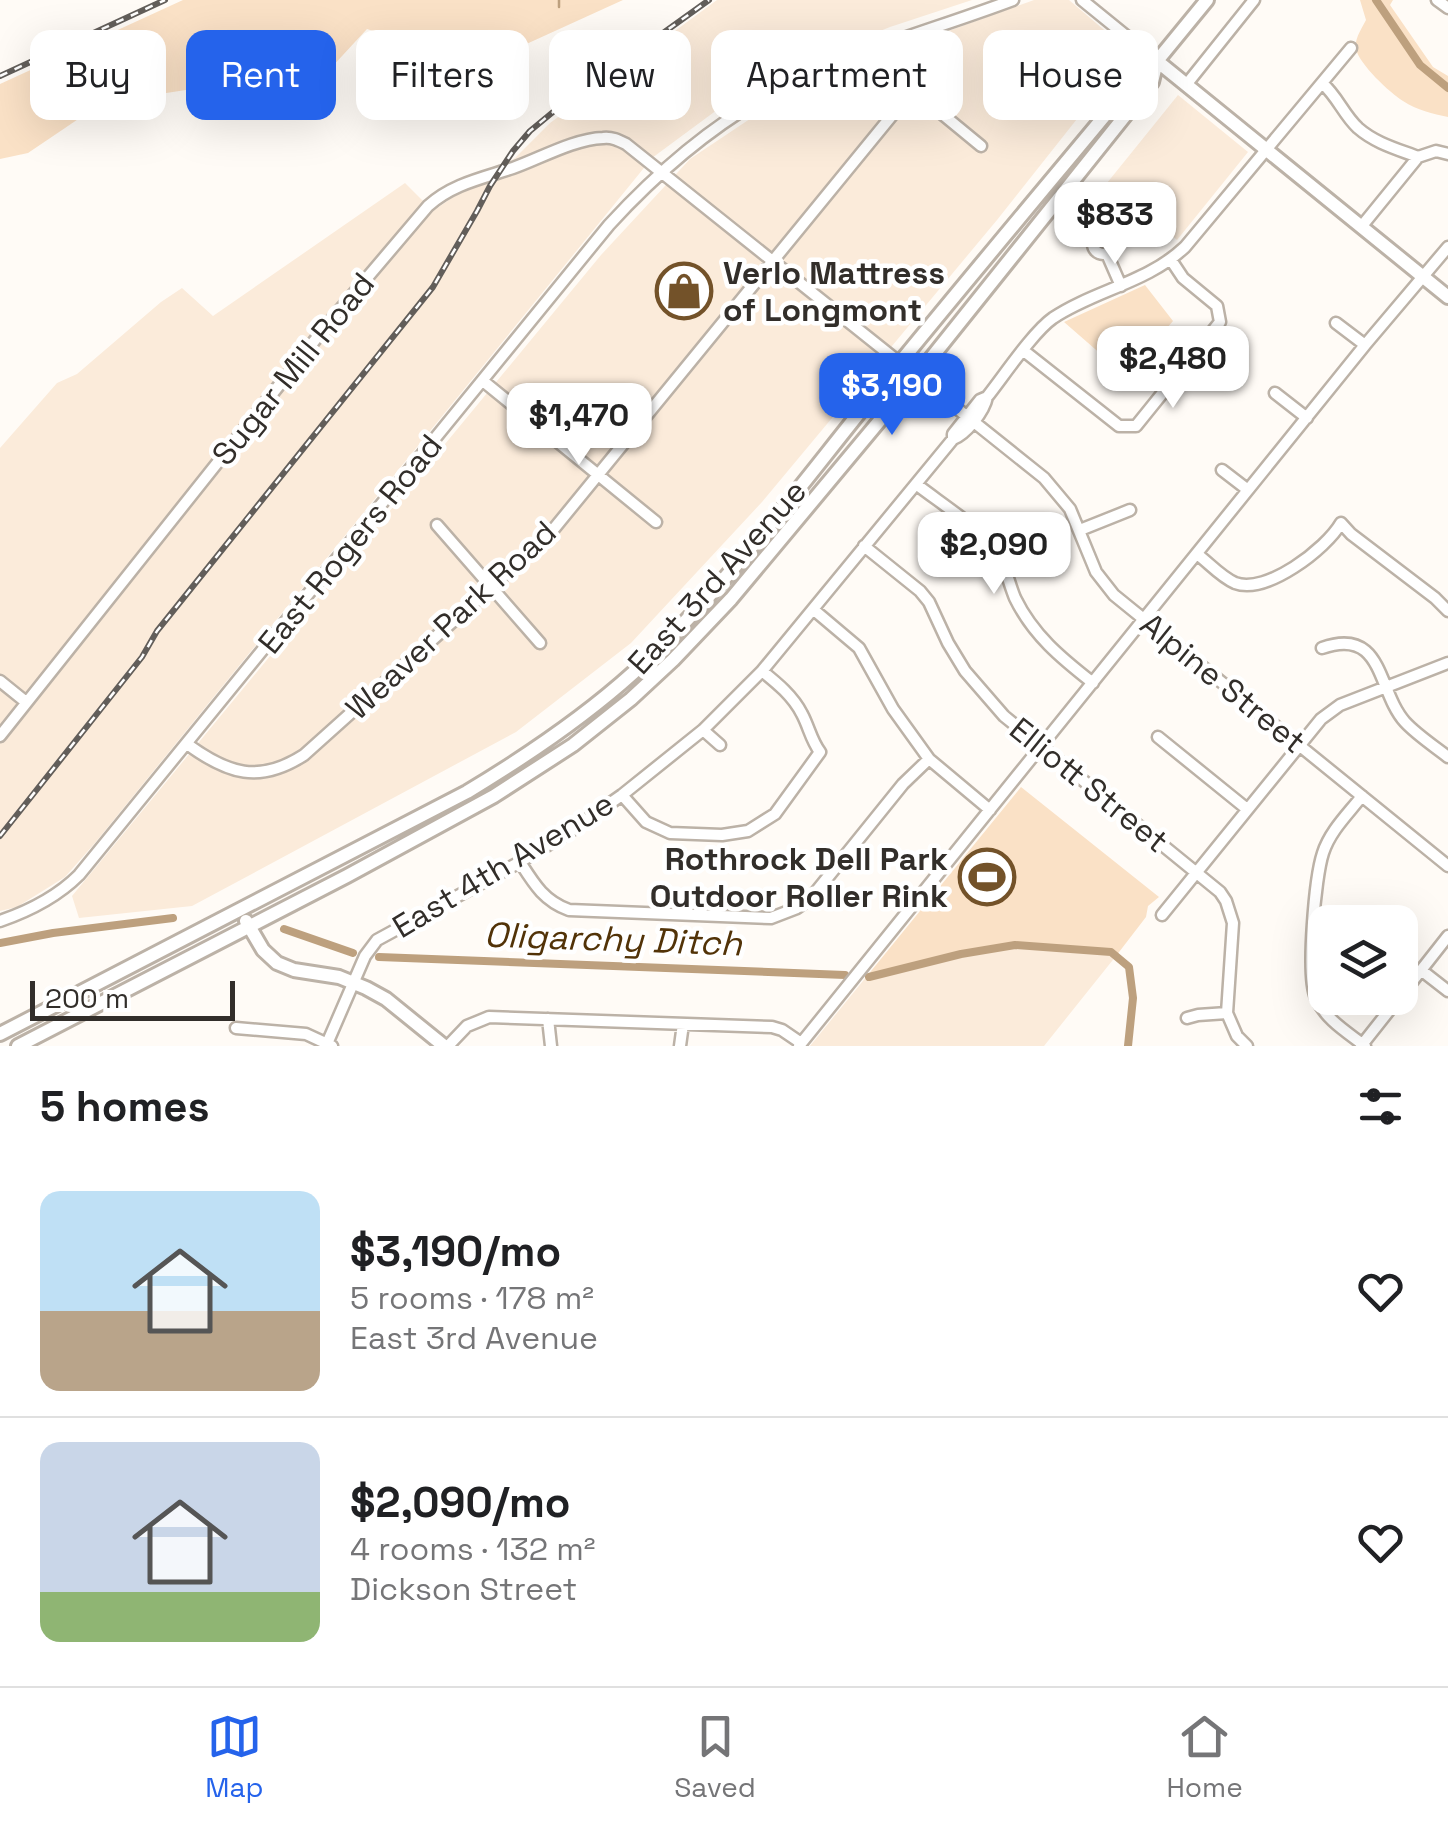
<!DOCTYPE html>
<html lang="en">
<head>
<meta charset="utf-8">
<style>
	body { margin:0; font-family:"Space Grotesk",sans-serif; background:#f6f6f6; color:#202124; height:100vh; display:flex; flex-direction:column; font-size:38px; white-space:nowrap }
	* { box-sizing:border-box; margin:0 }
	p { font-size:32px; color:#757577 }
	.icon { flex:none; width:55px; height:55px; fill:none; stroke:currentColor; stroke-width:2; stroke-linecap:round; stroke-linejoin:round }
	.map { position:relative; height:1046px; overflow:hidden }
	.details { display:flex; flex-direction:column; background:#fff; flex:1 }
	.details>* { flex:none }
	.top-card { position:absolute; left:30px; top:30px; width:1390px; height:90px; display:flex; gap:20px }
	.fabs { position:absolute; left:1308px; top:905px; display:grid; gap:20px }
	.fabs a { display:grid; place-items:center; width:110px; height:110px; border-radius:20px; background:#fff; box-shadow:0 10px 40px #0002; font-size:50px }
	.scale { position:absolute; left:30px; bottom:25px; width:205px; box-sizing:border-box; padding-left:10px; border:5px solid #322e2a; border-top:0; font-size:28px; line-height:35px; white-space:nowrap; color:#322e2a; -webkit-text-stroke:8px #fff; paint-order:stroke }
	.price { position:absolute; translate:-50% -85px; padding:0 22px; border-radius:20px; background:#fff; color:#222; font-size:32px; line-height:65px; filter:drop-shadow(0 2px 5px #0008) }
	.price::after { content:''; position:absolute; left:50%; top:60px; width:30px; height:22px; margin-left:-15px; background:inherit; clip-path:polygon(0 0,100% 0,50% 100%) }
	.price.current { background:#2563eb; color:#fff }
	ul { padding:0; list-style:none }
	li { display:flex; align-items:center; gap:30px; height:250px; padding:0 40px }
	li+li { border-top:2px solid #e0e0e0 }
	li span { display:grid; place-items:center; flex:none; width:280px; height:200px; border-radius:20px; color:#555 }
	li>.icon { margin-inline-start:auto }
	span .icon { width:120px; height:120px; fill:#fffc; stroke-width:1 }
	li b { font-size:42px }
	h2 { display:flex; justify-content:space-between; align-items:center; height:120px; padding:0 40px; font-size:42px }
	.chip { padding:0 35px; border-radius:20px; background:#fff; box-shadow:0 10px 40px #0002; font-size:35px; line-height:90px }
	.chip.current { background:#2563eb; color:#fff }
	.tabs { display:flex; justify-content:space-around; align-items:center; height:140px; border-top:2px solid #e0e0e0; background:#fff; font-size:28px; color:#757577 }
	.tabs a { display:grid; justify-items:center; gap:5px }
	.tabs .current { color:#2563eb }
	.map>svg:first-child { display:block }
	.built { fill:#fbebda }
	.green { fill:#fae1c6 }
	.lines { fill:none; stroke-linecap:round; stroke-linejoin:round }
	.stream { stroke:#bda07e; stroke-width:2.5 }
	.canal { stroke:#bda07e; stroke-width:8 }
	.minor-casing { stroke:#bcb2a7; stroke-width:15 }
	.major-casing { stroke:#bcb2a7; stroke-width:18 }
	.minor { stroke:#fff; stroke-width:10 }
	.major { stroke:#fff; stroke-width:12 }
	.rail-casing { stroke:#625e5a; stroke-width:6 }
	.rail { stroke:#fff; stroke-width:2.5; stroke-dasharray:8; stroke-linecap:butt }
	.labels { text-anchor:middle; stroke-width:9; stroke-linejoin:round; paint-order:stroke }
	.poi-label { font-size:32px; font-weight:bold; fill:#322e2a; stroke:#fff; text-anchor:start }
	.street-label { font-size:32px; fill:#322e2a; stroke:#fff }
	.water-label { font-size:35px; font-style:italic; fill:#523308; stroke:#fff }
</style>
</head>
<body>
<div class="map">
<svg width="1448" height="1046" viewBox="0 0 1448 1046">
	<rect width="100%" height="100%" fill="#fffbf6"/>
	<path class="built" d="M717,0H972L890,27L794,66L725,104L652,158L95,843L65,877L17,907L0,911V448L57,383L77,374L161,302L182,288L213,316L405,183L433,211L473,183L515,158L550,123Z
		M1034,0H1069L1130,52L997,220L762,502L631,643L516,732L192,906L79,918L72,896L601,255L690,159L802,84Z
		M1178,95L1248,152L1177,240L1107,183Z
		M1015,945L1111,952L1116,956L1044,1046H810L867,976L961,954Z"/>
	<path class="green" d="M183,0H623L522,46L469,62L367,29L330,69L244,101L205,87L102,103L28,153L0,159V84Z
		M1360,0H1393L1390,5L1433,67L1448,76V117C1433,114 1417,110 1403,101C1390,93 1359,64 1356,49C1354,39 1362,28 1366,20Z
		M1145,285L1173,321L1126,376L1064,322Z
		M1021,787L1159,897L1148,906L1146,917L1116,956L1111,952L1015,945L961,954L867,976Z"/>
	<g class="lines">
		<path class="stream" d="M559,0V7"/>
		<path class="canal" d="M1376,0L1420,65L1448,88
			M284,929L353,953
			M0,943L53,933L173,918
			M379,957L845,975
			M869,977L961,954L1015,945L1111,952L1129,967L1133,998L1128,1046"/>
		<g class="minor-casing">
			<path id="minor" d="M1082,0L1157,61
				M1437,0L1448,8
				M904,81L921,82L928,92L930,104L981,146
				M1126,83C1134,70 1140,58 1132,44
				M1322,83C1338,97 1343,114 1358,128C1375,143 1397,149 1418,157L1436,151L1448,154
				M1186,85L1254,0
				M1361,227L1418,157
				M1093 244a10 10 0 1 1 20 0a10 10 0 1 1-20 0Z
				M1107,254L1121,286
				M1336,323L1365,345
				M1024,351L1119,426H1136L1220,322L1217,306L1183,278L1171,260
				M483,381L656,522
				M1275,393L1307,418
				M953,439C966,434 984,412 987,397C1003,377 1033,332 1053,318C1095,290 1147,283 1185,247L1351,48
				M1222,470L1248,490
				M916,484C939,502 977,526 994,548C1005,562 1008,581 1015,598C1033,635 1061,658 1093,683
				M437,525L540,643
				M1080,530L1130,510
				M864,546L920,591L929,602L948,643L965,671L1004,716L1220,892L1226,901L1233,923L1227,1013L1237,1036L1247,1046
				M1197,554C1209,563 1221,577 1235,583C1266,595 1326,549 1341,523L1351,534L1435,598L1448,611
				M814,610L859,648L893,709L929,759L990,810
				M1322,648C1384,626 1377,691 1405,722C1417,735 1434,746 1448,757
				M0,681L26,702
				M703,730L720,745
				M0,736L327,325L428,206C452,184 483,178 513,168C541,158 574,139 603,138C612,137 618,140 626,144L1044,478L1070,509L1096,572L1114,595L1448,866
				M1158,737L1247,809
				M187,744C228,774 259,784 304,755L548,536L898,108C904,80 905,70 891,44
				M622,795L646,822L670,833L722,835L748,831L775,814L820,752C811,740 809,727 802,714C793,696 777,683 762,671
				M1362,796C1348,814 1330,831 1323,853C1315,877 1306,976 1316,998C1326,1020 1347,1032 1365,1046
				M520,862C534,884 544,901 569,910L771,918L797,908L811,898L903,784L929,759
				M1162,915L1321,719L1340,705L1448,663
				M0,921C29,911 57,897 79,875L609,225C665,164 728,111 804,77C871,46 944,26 1013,0
				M1421,970L1448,991
				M1400,997L1448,936
				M1187,1018L1198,1015L1227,1013
				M548,1019L551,1046
				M236,1028L306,1034L332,1046
				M326,1046L365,956L377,940L520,862L572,830L622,795L703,730L762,671L953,439V434L980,400L987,397
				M448,1046L467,1026L489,1017L772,1027L782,1030L801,1043
				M680,1046L683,1024
				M799,1046L1365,345L1448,247
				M1361,1046L1399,998"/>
		</g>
		<g class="major-casing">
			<path id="major" d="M1157,61L1448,297
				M246,921L263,950L277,963L294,970L339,977L366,988L386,999L444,1046
				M0,1034L467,792C525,757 582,719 633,673C726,588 801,484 880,387C966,281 1054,177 1141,72L1157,61L1207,0
				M18,1046L347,876L494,796L573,745L631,699L673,660L731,599L916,377L1152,82L1157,61"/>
		</g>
		<use href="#minor" class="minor"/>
		<use href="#major" class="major"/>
		<g class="rail-casing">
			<path id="rail" d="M0,76L165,0
				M0,836L142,657L157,631L433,287L477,211L490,186L513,151L530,131L553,112L709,0"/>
		</g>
		<use href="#rail" class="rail"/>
	</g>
	<defs>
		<g id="shop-ring" transform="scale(2.875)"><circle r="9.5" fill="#fff" stroke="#735229" stroke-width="1.5"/><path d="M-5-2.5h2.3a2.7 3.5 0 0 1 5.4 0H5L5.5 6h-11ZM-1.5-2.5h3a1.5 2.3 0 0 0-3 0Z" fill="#735229"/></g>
		<g id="stadium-ring" transform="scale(2.875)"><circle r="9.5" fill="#fff" stroke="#735229" stroke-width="1.5"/><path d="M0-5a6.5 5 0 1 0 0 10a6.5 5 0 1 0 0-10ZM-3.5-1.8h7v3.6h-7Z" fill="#735229"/></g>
	</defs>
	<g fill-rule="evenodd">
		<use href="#shop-ring" x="684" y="291"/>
		<use href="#stadium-ring" x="987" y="877"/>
	</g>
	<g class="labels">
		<g class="poi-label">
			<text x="723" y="284">Verlo Mattress<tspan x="723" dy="37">of Longmont</tspan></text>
			<text x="948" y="870" text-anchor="end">Rothrock Dell Park<tspan x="948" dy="37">Outdoor Roller Rink</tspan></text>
		</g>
		<g class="street-label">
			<text transform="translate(293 369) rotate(-51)" y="11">Sugar Mill Road</text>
			<text transform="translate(350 544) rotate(-51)" y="11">East Rogers Road</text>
			<text transform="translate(717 577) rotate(-48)" y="11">East 3rd Avenue</text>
			<text transform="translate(451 620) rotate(-43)" y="11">Weaver Park Road</text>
			<text transform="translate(1223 683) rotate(39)" y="11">Alpine Street</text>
			<text transform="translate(1089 785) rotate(39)" y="11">Elliott Street</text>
			<text transform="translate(503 865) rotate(-31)" y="11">East 4th Avenue</text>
		</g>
		<g class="water-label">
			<text transform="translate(613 939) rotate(2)" y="12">Oligarchy Ditch</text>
		</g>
	</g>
</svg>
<div class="fabs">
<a><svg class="icon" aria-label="layers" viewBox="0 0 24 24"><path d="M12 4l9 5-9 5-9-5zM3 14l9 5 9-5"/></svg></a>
</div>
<div class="scale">200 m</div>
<b class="price" style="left:1115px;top:267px">$833</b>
<b class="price" style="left:1173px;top:411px">$2,480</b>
<b class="price current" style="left:892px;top:438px">$3,190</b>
<b class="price" style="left:579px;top:468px">$1,470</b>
<b class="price" style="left:994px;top:597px">$2,090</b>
<div class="top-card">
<a class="chip">Buy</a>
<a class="chip current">Rent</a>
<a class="chip">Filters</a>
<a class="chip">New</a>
<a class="chip">Apartment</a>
<a class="chip">House</a>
</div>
</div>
<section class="details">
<h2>5 homes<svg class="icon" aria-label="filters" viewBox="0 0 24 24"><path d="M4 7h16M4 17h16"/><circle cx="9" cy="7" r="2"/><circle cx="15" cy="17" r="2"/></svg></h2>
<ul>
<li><span style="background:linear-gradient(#bfe0f5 60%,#b9a48a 0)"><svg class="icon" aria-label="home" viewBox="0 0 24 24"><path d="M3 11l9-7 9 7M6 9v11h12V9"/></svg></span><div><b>$3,190/mo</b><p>5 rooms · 178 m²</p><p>East 3rd Avenue</p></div><svg class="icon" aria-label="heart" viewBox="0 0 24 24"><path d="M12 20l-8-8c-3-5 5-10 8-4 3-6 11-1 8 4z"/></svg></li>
<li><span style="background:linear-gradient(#c9d6e8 75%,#8fb573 0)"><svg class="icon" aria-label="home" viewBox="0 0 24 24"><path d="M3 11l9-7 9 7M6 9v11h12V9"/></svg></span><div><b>$2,090/mo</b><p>4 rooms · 132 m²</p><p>Dickson Street</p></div><svg class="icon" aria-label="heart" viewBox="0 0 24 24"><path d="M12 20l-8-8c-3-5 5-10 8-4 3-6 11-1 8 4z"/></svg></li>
</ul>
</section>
<nav class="tabs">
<a class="current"><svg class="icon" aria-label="map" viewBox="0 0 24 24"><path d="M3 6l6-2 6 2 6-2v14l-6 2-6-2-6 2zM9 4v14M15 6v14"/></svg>Map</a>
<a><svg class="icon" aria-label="saved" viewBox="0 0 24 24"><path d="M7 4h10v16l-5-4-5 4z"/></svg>Saved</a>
<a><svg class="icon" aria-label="home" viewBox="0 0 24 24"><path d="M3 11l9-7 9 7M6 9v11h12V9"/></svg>Home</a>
</nav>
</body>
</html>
